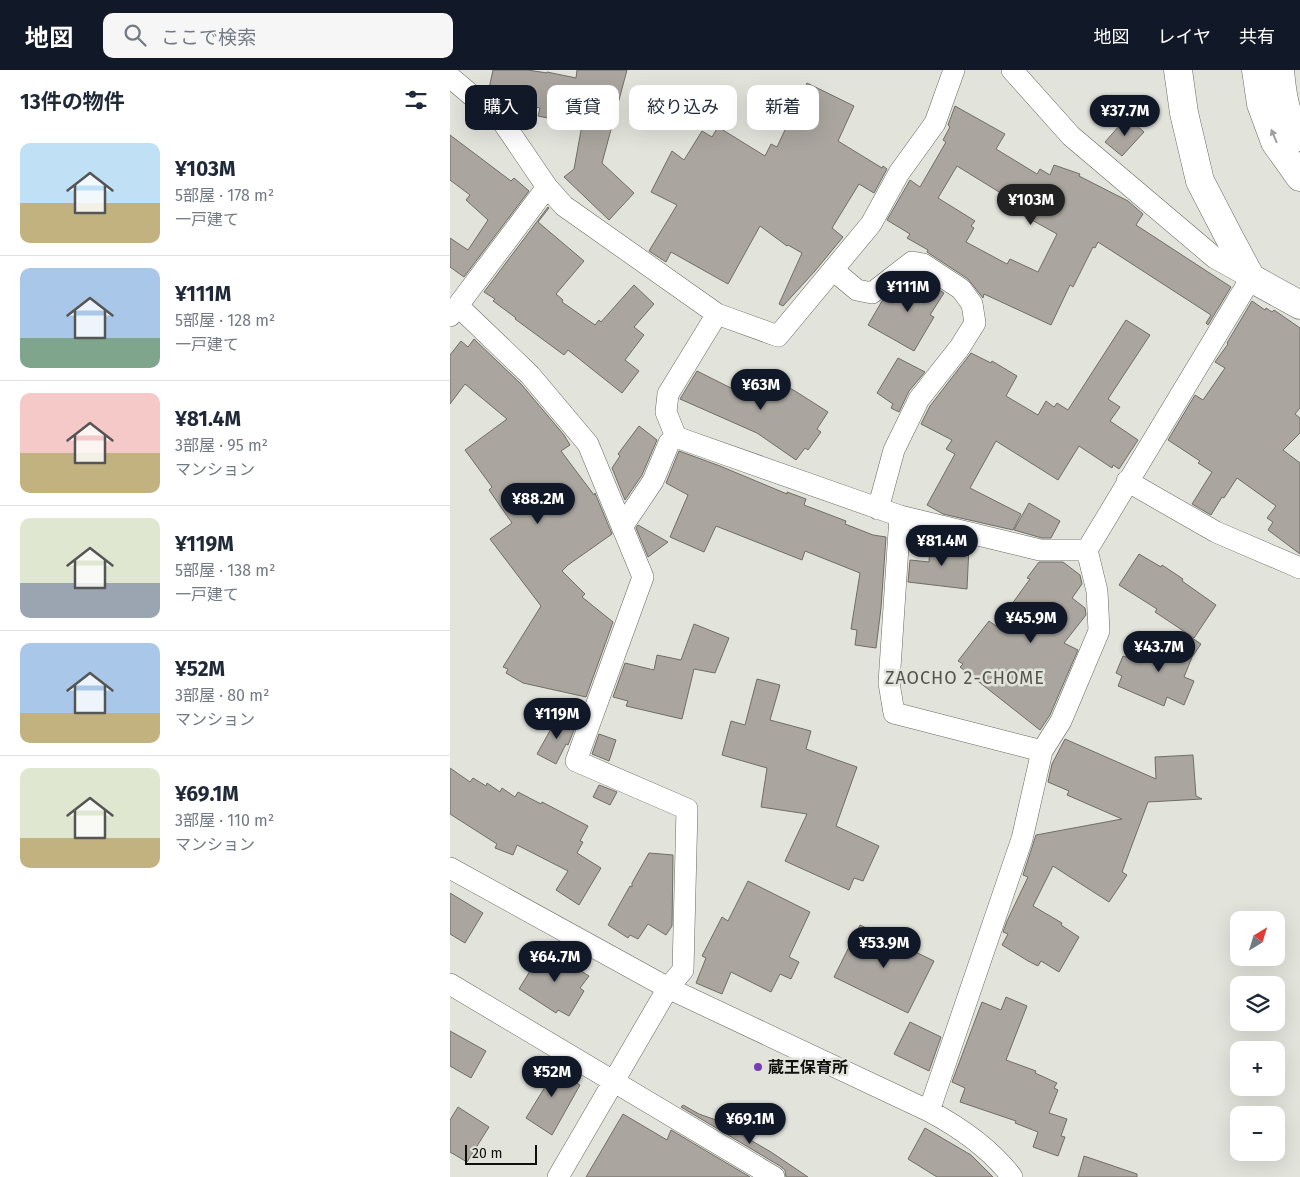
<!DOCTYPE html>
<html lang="ja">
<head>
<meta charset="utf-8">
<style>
	body { margin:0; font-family:"Fira Sans","Noto Sans JP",sans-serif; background:#f6f6f7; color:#1f2937; height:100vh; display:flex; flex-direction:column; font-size:19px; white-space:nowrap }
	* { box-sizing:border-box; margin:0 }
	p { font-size:16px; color:#747a83 }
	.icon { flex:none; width:28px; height:28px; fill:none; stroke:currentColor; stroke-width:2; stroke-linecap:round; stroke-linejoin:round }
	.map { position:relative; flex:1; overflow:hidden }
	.side { display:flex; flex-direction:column; background:#fff; width:450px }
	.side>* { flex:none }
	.hud { position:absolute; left:15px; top:15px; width:475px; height:45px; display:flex; gap:10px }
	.needle { width:32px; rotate:38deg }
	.tools { position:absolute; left:780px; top:841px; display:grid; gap:10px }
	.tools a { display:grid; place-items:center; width:55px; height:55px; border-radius:10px; background:#fff; box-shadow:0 5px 20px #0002; font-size:25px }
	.scale { position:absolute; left:15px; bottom:12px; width:72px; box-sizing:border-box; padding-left:5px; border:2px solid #10100d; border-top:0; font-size:14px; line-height:18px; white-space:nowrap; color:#10100d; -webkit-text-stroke:4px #e2e4dc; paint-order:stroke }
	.price { position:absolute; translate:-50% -42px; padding:0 11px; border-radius:18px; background:#111827; color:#fff; font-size:16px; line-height:32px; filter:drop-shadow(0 1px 2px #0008) }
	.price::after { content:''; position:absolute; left:50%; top:30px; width:15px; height:11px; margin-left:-8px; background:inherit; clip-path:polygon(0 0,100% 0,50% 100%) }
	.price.active { background:#222; color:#fff }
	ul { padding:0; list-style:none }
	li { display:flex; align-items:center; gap:15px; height:125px; padding:0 20px }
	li+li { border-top:1px solid #e0e1e3 }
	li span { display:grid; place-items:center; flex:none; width:140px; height:100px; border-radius:10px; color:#555 }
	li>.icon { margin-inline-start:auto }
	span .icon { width:60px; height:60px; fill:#fffc; stroke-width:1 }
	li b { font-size:21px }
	h2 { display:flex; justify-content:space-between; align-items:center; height:60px; padding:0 20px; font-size:21px }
	.pill { padding:0 18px; border-radius:10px; background:#fff; box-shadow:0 5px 20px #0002; font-size:18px; line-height:45px }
	.pill.active { background:#111827; color:#fff }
	header { display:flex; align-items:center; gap:30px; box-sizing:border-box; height:70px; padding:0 25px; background:#111827; color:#fff }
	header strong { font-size:24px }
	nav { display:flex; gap:28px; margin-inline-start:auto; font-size:18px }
	.search { width:350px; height:45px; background:#f6f6f7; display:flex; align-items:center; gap:12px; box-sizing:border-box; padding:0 18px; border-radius:10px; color:#747a83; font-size:19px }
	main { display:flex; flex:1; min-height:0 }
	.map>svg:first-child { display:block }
	.building { fill:#aaa69f; stroke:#706d65; fill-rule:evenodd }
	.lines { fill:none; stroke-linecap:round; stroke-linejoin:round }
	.minor-casing { stroke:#666860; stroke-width:22 }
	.tertiary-casing { stroke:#666860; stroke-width:29 }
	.motorway-casing { stroke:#666860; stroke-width:29 }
	.minor { stroke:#fff; stroke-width:21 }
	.tertiary { stroke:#fff; stroke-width:28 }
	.motorway { stroke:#fff; stroke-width:28 }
	.oneway { fill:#9f9f9e }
	.poi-dot { fill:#793db2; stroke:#e2e4dc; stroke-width:2 }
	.labels { text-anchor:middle; stroke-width:5; stroke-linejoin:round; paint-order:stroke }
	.poi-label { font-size:16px; font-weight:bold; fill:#10100d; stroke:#e2e4dc; text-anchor:start }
	.neighbourhood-label { font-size:18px; letter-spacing:1px; fill:#54564e; stroke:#e2e4dc }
</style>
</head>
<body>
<header>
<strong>地図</strong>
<div class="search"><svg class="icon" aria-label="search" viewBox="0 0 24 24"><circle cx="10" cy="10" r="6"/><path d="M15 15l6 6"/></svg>ここで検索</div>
<nav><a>地図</a><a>レイヤ</a><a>共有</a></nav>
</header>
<main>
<section class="side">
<h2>13件の物件<svg class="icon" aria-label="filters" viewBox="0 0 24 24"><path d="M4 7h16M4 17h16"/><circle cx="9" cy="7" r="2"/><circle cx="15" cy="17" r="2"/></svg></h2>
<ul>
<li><span style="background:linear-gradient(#bfe0f5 60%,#c2b280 0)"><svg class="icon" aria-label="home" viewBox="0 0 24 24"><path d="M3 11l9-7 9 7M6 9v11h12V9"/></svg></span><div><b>¥103M</b><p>5部屋 · 178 m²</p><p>一戸建て</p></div></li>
<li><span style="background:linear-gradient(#a9c7e8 70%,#7fa58c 0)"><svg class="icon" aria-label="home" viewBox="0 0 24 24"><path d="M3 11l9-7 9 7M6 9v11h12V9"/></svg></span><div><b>¥111M</b><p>5部屋 · 128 m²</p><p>一戸建て</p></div></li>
<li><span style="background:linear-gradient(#f6c9c9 60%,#c2b280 0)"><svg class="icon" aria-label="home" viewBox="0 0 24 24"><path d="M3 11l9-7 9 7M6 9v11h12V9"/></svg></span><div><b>¥81.4M</b><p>3部屋 · 95 m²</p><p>マンション</p></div></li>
<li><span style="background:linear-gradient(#dfe7d0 65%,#9aa5b1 0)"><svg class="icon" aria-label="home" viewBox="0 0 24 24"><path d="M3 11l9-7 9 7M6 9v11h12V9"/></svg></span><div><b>¥119M</b><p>5部屋 · 138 m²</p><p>一戸建て</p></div></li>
<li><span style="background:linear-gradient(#a9c7e8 70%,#c2b280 0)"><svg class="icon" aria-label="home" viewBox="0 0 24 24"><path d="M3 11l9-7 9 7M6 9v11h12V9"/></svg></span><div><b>¥52M</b><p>3部屋 · 80 m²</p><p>マンション</p></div></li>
<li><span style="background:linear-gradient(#dfe7d0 70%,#c2b280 0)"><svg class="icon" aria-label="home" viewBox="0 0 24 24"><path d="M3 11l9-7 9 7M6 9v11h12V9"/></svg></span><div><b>¥69.1M</b><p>3部屋 · 110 m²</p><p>マンション</p></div></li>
</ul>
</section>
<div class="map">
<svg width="850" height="1107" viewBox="0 0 850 1107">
	<rect width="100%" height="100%" fill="#e2e4dc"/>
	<path class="building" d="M43,0H78L97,3V2L126,8L127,0H177L152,93L184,123L159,150L114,107L124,99L132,55L88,46L90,38L46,30L38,23Z
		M357,13L404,36L388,71L432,98L433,96L437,99L424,123L409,114L382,158L393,167L365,201L333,236L329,234L352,183L338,175L337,176L310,156L278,214L221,182L216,192L199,181L227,135L201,122L222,81L234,90L252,61L262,67L268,57L315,86L321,74L327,77Z
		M505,36L555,64L546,79L587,104L590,99L600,105L604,95L630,104L629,106L678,131L693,144L686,155L781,217L758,255L756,253L761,245L648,172L645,178L643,177L623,217L620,215L601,255L534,224L533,228L518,209L477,182L478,180L457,168L460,164L437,150L460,110L470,117L496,72L493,70L500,57L498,55ZM507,96L575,138L571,144L607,164L588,202L560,189L557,194L516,172L524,158L521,156L525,151L488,128Z
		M677,47L694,62L672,86L655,72Z
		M0,65L61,111L64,108L79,121L14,207L0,197V168L18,180L38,150L16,130L20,125L0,110Z
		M98,137L99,138L88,152L134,191L106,224L113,230L112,232L145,255L149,250L151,252L184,215L204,234L184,257L194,265L175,290L189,301L172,323L118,280L114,285L80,260L65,249L66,248L43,231L45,229L34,222Z
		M465,205L494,223L480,245L484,247L464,281L418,255L432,231L442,223L450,227L462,208Z
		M802,231L815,240L816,238L822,242L824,240L850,258V338L845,344L850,348V363L833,380L850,393V484L818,460L823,452L817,448L826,436L787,408L774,428L772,427L761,445L742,434L762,402L748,393L750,391L718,370L745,325L753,330L775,298L765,292L778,274L777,273Z
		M676,250L700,265L658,329L670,337L660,351L688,370L669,399L663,395L662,398L629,376L608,410L546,371L520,418L571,444L563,460L493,444L477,435L505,384L496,379L502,370L471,354L480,336L521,283L541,293L542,291L567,306L556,326L588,345L596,331L604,337L607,333L618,340Z
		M24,269L71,314L114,365L120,375L111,381L144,425L145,423L162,464L118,495L112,501L135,524L132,527L163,552L136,627L73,613L56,603L58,599L53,597L91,536L40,469L62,453L39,420L42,417L15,380L57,349L15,314L0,334V285L11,271L18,277Z
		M448,288L475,302L459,321L449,342L441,338L443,334L427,323Z
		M247,301L289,322L295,309L319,321L322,315L326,317L328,312L345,321L378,342L367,359L371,362L358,380L355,378L346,390L307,363L230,329Z
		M189,356L207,370L192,405L175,430L162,398L170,386L168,384Z
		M229,381L270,396L337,424V422L356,429L354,435L396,451L395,454L423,465L436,467L431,538L426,578L405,575L407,560L401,559L410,503L355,481L352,490L266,456L254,482L220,467L238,425L216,413Z
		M579,433L610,451L601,468H592L564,460Z
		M188,455L218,472L198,487L186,458Z
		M480,472L519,476L517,519L458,512L460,490L479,492Z
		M689,484L711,497L712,495L733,509L732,511L766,535L744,568L705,542L707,539L669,515Z
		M589,492H613L630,505L632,514L622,528L635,538L636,545L614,573L628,580L600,645L590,660L510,597L513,594L508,591L539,551L546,556L580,509L577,508Z
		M244,554L279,568L265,603L244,599L232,649L176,636L178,631L163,627L175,593L204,600L207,585L231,590Z
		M735,563L751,574L742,587L734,607L744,611L734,635L717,627L714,636L668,616L672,606L666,603L673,586L679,588L684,577L716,591Z
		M307,609L330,615L320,650L361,661L356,679L407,697L386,756L429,776L413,811L404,808L399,820L335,791L357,744L311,737L317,698L272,685L281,651L295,655Z
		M107,648L126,655L118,675L116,674L106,694L87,684Z
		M149,664L166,670L159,691L142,684Z
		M615,669L706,709L705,687L743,685L746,726L752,729L698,732L672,802L677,805L659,832L603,796L583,836L612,853L611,855L629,867L609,902L591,891L588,896L578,891L552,875L558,864L553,862L557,851L578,807L573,805L586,765L672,749L617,725L619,721L598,712L602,694Z
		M0,698L20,712L23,708L36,716L37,713L50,722L52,718L65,727L68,722L91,734L92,732L138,756L130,771L133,772L127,783L151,798L129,835L106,820L118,801L67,775L63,785L45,778L47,774L0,744Z
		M149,715L167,722L160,735L143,727Z
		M199,783L223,785L222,856L216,865L198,854L188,869L180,865L178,868L158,855L180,816L182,817V813Z
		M298,811L360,842L339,887L349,892L341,909L330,904L321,922L281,902L272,924L246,913L256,888L252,886L272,847L278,851Z
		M0,823L33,843L15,873L0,864Z
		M410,855L484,891L458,943L384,907Z
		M94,878L139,906L130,918L134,921L119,946L108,940L106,943L69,919Z
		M556,927L577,936L556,990L586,1001L585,1003L607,1013L604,1018L608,1020L599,1043L617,1049L611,1066L615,1067L608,1086L583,1077L588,1062L565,1053L566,1051L510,1032L515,1018L502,1012L532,932L551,940Z
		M460,952L491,967L479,1001L444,984Z
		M0,961L36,981L21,1008L0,996Z
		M91,991L130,1015L102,1065L76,1048L95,1017L81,1009Z
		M233,1035L249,1044L266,1050L321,1082L358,1107H336L335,1100L330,1096L231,1037Z
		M8,1037L39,1057L17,1092L0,1082V1050Z
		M173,1044L217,1070L221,1060L300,1107H136Z
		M475,1058L521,1085L543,1107H487L458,1089Z
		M634,1086L687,1104V1107H628Z"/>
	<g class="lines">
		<g class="minor-casing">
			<path id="minor" d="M0,7L52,51L97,117L114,136L267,244L328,266L421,154L449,103L485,53L504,0
				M383,200L407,220L422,223L462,192L473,194L511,219L522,234L525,253L510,277L469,329L444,380L428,439
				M8,236L80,305L138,374L193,507L126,691L237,739L233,900L218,918L108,1107
				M0,246L97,117
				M226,367L216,342L218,324L267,244
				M677,411L766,462L850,498
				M450,446L439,613L444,643L592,681
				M172,457L203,411L219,373L226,367L450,446L590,480H637
				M0,798L218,918L479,1041C511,1058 540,1078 562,1107
				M0,914L324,1107
				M479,1041L572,769L592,681L611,651L649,561L647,521L637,480L801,208L765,188L621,66L562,0"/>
		</g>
		<g class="tertiary-casing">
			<path id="tertiary" d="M728,0L734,43L750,111L779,167L801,208L850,235"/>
		</g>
		<g class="motorway-casing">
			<path id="motorway" d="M806,0L811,34L825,72L850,107
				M830,0C832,23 835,48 850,67"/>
		</g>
		<use href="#minor" class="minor"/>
		<use href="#tertiary" class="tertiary"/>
		<use href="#motorway" class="motorway"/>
	</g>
	<defs><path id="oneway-solid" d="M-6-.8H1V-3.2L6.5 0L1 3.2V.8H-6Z" transform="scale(1.25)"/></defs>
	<use class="oneway" href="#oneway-solid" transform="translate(824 66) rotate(-113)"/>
	<circle class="poi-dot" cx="308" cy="997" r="5"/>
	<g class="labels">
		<g class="poi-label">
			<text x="318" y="1003">蔵王保育所</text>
		</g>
		<g class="neighbourhood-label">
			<text x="515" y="614">ZAOCHO 2-CHOME</text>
		</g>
	</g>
</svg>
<div class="tools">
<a><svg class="needle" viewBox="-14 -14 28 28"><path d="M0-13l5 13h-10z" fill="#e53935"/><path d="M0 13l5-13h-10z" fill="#747a83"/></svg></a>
<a><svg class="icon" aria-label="layers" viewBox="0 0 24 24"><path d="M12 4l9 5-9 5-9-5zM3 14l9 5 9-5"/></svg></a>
<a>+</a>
<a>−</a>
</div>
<div class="scale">20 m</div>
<b class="price" style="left:675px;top:67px">¥37.7M</b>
<b class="price active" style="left:581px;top:156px">¥103M</b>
<b class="price" style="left:458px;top:243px">¥111M</b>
<b class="price" style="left:311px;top:341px">¥63M</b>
<b class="price" style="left:88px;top:455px">¥88.2M</b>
<b class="price" style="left:492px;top:497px">¥81.4M</b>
<b class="price" style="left:581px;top:574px">¥45.9M</b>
<b class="price" style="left:709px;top:603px">¥43.7M</b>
<b class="price" style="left:107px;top:670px">¥119M</b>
<b class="price" style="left:434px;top:899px">¥53.9M</b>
<b class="price" style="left:105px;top:913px">¥64.7M</b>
<b class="price" style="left:102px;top:1028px">¥52M</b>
<b class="price" style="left:300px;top:1075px">¥69.1M</b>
<div class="hud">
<a class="pill active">購入</a>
<a class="pill">賃貸</a>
<a class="pill">絞り込み</a>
<a class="pill">新着</a>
</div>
</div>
</main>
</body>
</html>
